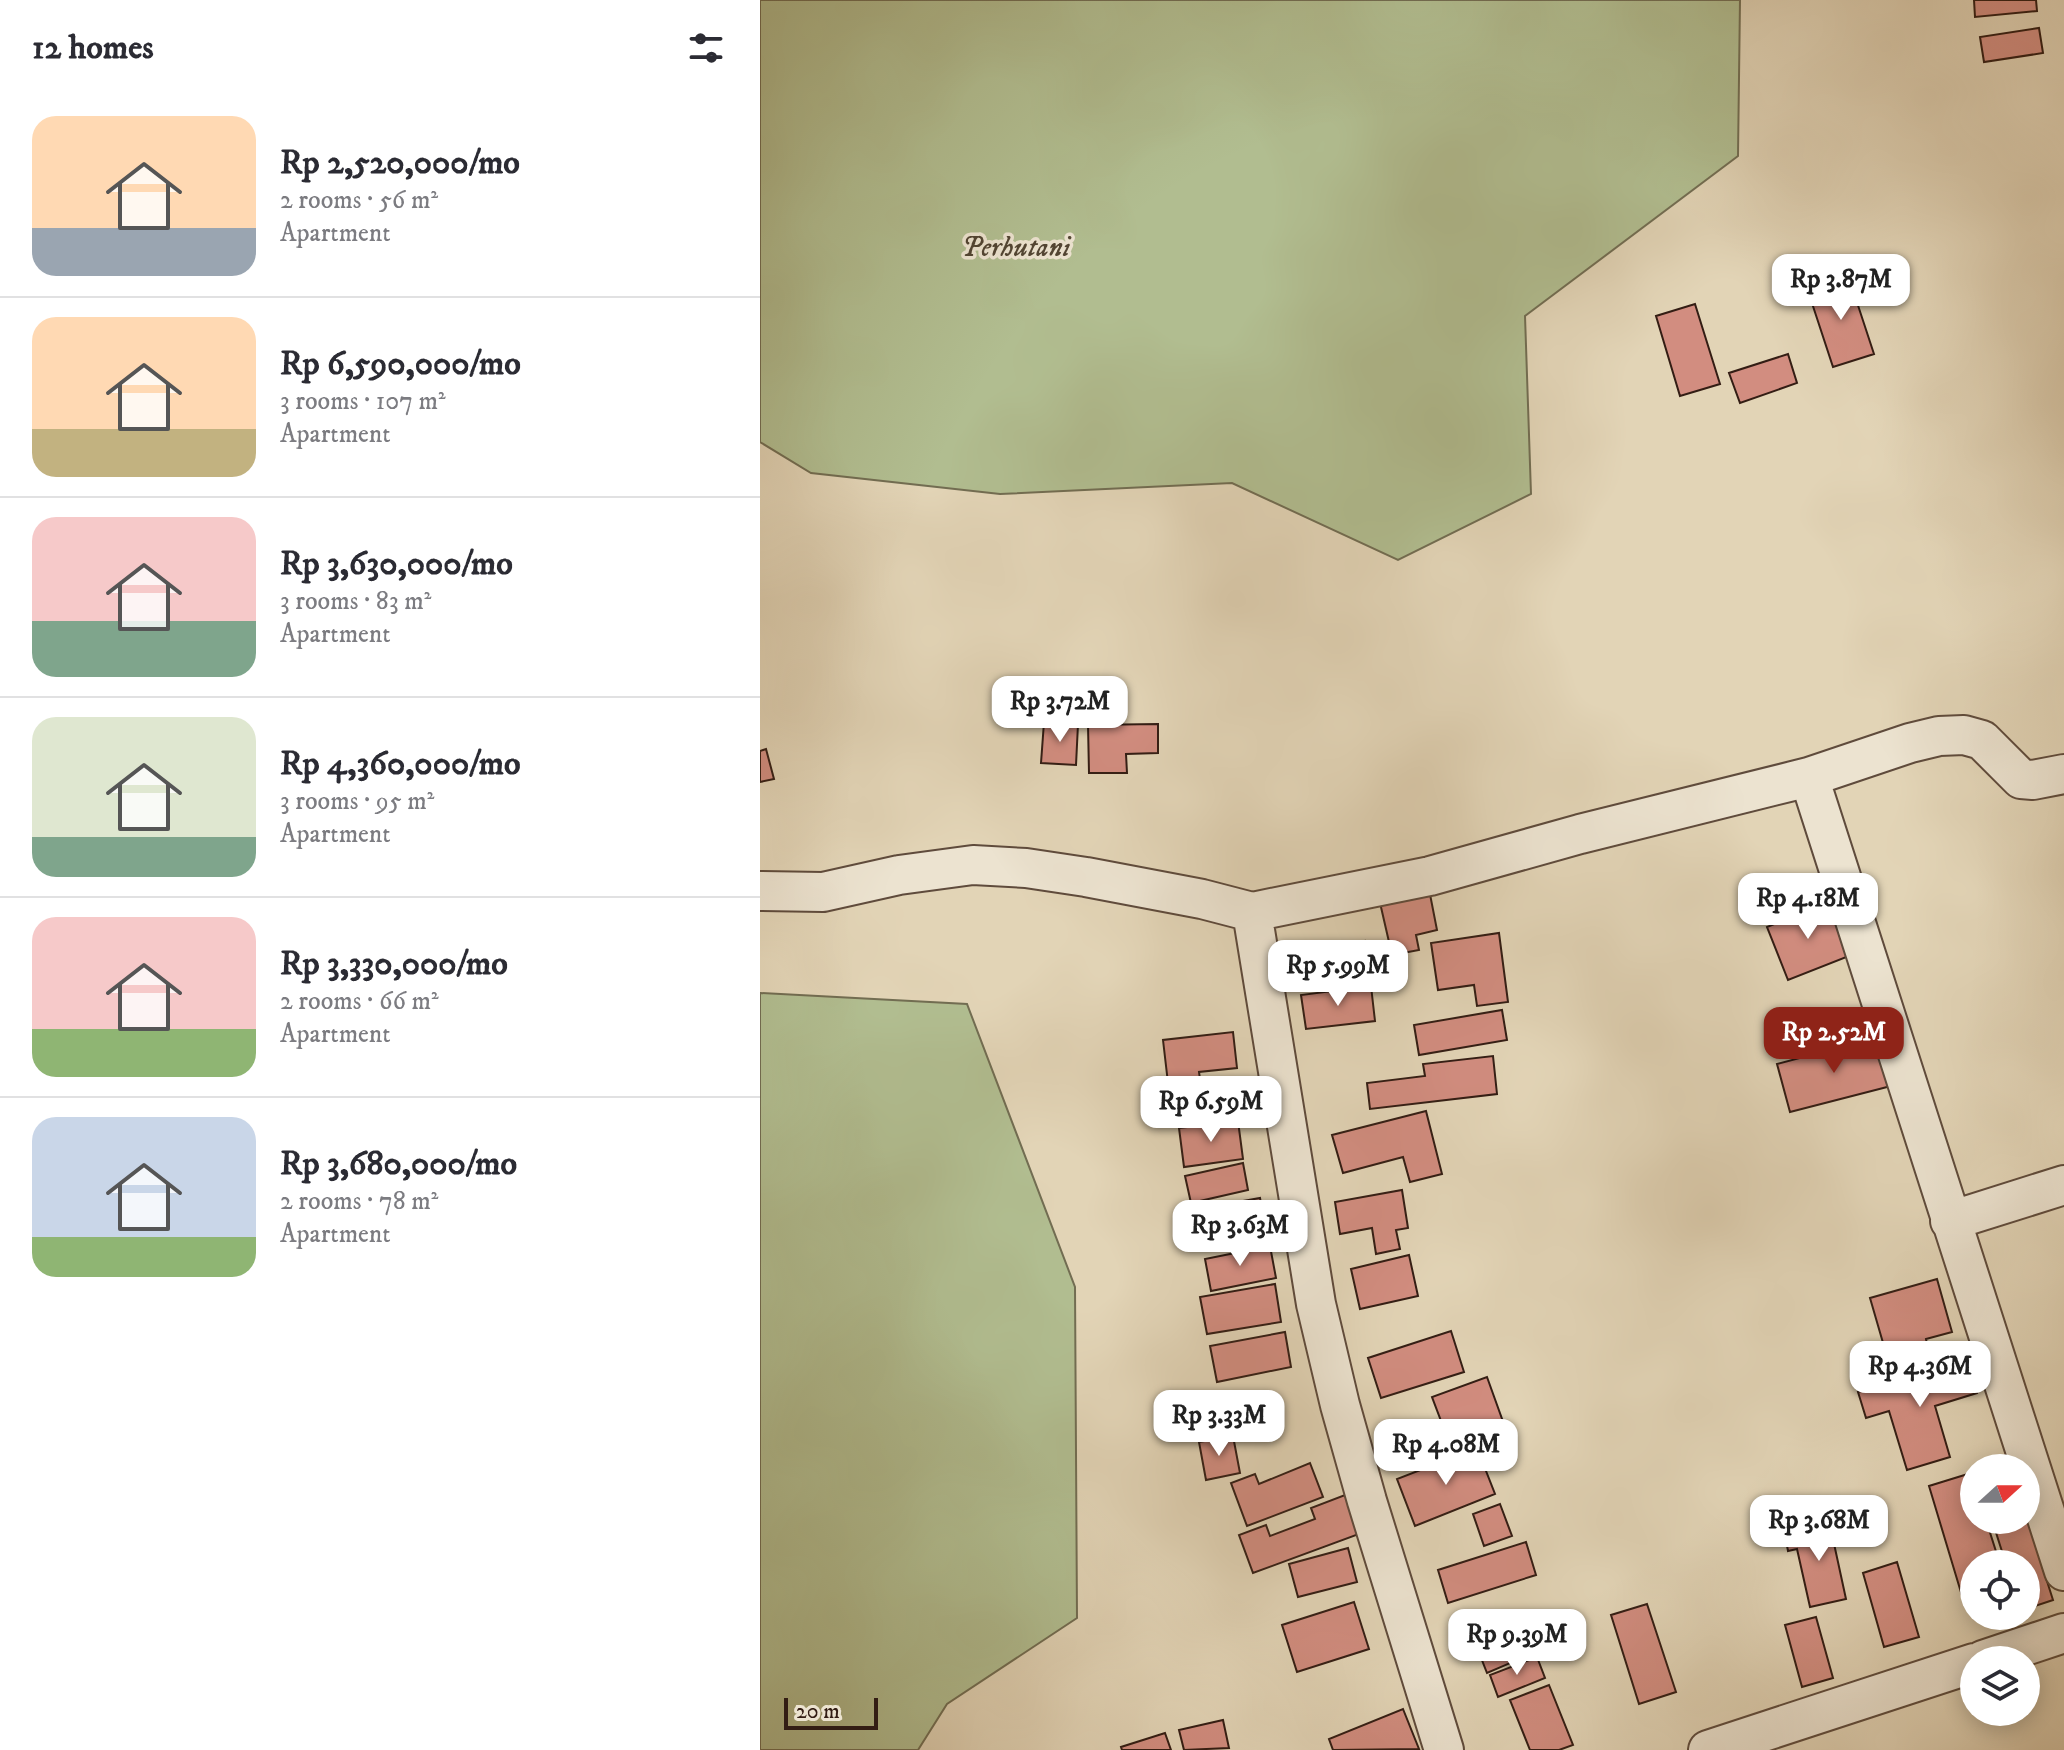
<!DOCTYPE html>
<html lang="en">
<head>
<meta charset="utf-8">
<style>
	body { margin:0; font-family:"IM FELL DW Pica",serif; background:#f2f2f3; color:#2b2b33; height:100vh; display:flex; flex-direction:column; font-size:30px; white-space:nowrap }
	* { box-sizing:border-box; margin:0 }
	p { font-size:26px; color:#7c7c81 }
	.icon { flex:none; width:44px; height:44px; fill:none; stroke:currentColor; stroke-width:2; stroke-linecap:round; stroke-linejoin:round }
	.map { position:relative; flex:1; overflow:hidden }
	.sheet { display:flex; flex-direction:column; background:#fff; width:760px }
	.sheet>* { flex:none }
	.needle { width:52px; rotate:69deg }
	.tools { position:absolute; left:1200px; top:1454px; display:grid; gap:16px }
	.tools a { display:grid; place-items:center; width:80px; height:80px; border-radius:50%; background:#fff; box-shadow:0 4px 20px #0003; font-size:40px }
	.scale { position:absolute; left:24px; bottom:20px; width:94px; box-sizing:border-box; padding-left:8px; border:4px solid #331d14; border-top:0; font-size:22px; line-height:28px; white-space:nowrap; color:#331d14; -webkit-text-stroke:6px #ece3d0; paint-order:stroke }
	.price { position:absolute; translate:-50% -68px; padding:0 18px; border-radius:16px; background:#fff; color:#222; font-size:26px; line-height:52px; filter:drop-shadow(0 2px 4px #0008) }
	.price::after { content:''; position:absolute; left:50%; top:48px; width:24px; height:18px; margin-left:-12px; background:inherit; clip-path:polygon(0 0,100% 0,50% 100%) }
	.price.active { background:#8f2418; color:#fff }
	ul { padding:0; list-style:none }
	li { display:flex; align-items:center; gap:24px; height:200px; padding:0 32px }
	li+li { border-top:2px solid #e1e1e2 }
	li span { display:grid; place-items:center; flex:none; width:224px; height:160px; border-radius:24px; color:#555 }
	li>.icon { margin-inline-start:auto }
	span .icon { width:96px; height:96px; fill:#fffc; stroke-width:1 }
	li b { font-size:34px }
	h2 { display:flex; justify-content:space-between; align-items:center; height:96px; padding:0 32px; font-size:34px }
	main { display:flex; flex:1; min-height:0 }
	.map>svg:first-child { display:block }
	.green { fill:#b1bd90; stroke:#726d52; stroke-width:2 }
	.building { fill:#d28d80; stroke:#331d14; stroke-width:2 }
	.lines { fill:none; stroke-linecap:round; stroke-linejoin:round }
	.street-casing { stroke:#5f4b3c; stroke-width:42 }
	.street { stroke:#ece3d0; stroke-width:38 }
	.labels { text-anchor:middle; stroke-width:7; stroke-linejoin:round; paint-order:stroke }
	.park-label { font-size:28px; font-style:italic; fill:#524533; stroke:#ece3d0 }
</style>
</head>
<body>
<main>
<section class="sheet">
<h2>12 homes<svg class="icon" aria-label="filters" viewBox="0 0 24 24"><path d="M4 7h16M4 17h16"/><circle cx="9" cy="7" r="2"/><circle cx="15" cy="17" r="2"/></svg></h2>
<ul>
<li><span style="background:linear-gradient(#ffd9b3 70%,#9aa5b1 0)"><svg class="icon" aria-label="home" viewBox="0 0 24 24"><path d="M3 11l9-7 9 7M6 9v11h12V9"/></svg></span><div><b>Rp 2,520,000/mo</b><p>2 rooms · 56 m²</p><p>Apartment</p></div></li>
<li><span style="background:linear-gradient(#ffd9b3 70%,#c2b280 0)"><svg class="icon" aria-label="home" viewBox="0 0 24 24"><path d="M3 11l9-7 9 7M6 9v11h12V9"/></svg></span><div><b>Rp 6,590,000/mo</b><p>3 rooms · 107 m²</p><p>Apartment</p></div></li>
<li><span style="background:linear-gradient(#f6c9c9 65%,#7fa58c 0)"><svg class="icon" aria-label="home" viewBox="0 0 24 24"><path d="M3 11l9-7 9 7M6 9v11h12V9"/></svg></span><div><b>Rp 3,630,000/mo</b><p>3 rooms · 83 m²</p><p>Apartment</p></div></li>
<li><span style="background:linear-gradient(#dfe7d0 75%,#7fa58c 0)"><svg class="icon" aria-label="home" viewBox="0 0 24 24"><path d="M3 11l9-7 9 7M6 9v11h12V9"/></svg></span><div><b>Rp 4,360,000/mo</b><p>3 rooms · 95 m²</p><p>Apartment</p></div></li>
<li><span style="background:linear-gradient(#f6c9c9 70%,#8fb573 0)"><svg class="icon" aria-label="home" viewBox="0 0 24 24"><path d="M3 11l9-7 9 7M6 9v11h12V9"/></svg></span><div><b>Rp 3,330,000/mo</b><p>2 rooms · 66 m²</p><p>Apartment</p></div></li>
<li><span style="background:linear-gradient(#c9d6e8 75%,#8fb573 0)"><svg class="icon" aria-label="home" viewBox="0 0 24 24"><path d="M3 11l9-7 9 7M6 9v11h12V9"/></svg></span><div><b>Rp 3,680,000/mo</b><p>2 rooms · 78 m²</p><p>Apartment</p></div></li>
</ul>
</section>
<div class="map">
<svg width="1304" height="1750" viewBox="0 0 1304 1750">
	<rect width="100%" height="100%" fill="#e2d4b6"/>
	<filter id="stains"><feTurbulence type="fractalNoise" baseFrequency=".0025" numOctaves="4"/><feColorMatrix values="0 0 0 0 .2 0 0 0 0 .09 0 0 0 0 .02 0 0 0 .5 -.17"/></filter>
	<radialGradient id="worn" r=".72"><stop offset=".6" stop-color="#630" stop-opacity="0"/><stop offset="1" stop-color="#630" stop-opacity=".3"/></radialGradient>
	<path class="green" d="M0,0H980L978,156L765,316L771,494L638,560L472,483L240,494L51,473L0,442Z
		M0,993L207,1004L315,1287L317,1618L187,1704L158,1750H0Z"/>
	<path class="building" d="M1214,0H1276L1277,11L1215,17Z
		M1279,28L1283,53L1224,62L1220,37Z
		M1089,278L1114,354L1073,367L1048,291Z
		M935,304L960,384L920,396L896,316Z
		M1028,354L1037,383L980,403L969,373Z
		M284,722L318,724L316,765L281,763Z
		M398,724V753L366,754L367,773H329L328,725Z
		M6,749L14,779L0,782V751Z
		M668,884L677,930L656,935L659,950L632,955L618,894Z
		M1067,902L1089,956L1028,980L1007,927Z
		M739,933L748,1002L717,1006L714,985L678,990L671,943Z
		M605,941L610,979L538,990L533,951Z
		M611,986L615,1021L546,1029L541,995Z
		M742,1010L747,1040L659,1055L654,1025Z
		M473,1032L477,1068L439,1072L440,1079L408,1083L403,1040Z
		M1119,1037L1131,1086L1030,1112L1017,1064Z
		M733,1056L737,1094L610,1109L607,1083L665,1076L663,1064Z
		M469,1080L474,1114L421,1122L417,1087Z
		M666,1111L682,1174L650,1182L643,1157L583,1173L572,1135Z
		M478,1121L483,1159L424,1167L419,1128Z
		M483,1163L488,1190L431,1203L425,1176Z
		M642,1190L648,1228L636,1230L640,1249L616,1254L612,1228L580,1234L575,1202Z
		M500,1198L507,1238L440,1250L433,1210Z
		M510,1246L516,1278L451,1291L445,1259Z
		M649,1255L658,1296L600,1309L591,1269Z
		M1177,1279L1192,1332L1166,1339L1168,1349L1128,1360L1110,1298Z
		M515,1284L521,1322L447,1334L440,1297Z
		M691,1331L704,1372L621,1398L608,1358Z
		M525,1332L531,1367L457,1382L450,1346Z
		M1206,1359L1217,1393L1175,1406L1190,1457L1147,1470L1129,1411L1106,1418L1098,1392Z
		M727,1377L746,1430L692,1450L672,1397Z
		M473,1436L480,1473L446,1480L439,1442Z
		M717,1448L735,1494L655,1526L637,1479Z
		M550,1463L563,1497L487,1526L471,1483L495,1474L499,1484Z
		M1211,1473L1214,1482V1520H1226L1240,1564H1214V1595L1203,1599L1169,1486Z
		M585,1495L599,1534L493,1573L479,1535L506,1525L510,1536L555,1519L551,1508Z
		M740,1504L752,1536L724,1546L713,1514Z
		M1266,1515L1293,1600L1266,1609V1564H1246L1232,1520H1266Z
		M1080,1523L1083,1537L1073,1539L1086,1599L1050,1607L1037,1549L1028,1551L1025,1535Z
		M766,1542L776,1575L688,1603L678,1570Z
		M588,1548L597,1582L538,1597L529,1564Z
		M1137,1562L1159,1637L1124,1647L1103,1573Z
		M594,1602L609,1649L537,1672L522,1625Z
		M887,1604L916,1692L879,1704L851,1615Z
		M1056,1617L1073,1678L1042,1687L1025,1625Z
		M767,1630L776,1652L727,1673L718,1650Z
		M777,1657L785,1678L738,1697L730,1675Z
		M789,1685L813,1745L799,1750H770L750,1700Z
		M643,1709L659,1749L573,1750L569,1739Z
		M463,1720L469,1748L424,1750L419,1730Z
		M405,1733L411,1750H362L361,1747Z"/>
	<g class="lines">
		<g class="street-casing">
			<path id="street" d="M1049,777L1150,743L1179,736L1204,735L1222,740L1261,779L1273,780L1304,774
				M0,891L63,892L139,875L213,865L266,868L326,877L442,899L492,912L556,1304L580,1405L607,1501L684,1750
				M492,912L670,876L820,834L1049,777L1304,1571
				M1190,1221L1304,1185
				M1223,1660L1304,1633
				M948,1750L1214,1663"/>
		</g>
		<use href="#street" class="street"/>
	</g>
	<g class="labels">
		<g class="park-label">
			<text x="256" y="256">Perhutani</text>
		</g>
	</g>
	<rect width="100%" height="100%" filter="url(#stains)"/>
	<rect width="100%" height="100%" fill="url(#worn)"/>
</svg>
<div class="tools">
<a><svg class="needle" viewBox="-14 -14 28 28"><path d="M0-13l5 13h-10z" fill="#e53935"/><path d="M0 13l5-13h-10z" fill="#7c7c81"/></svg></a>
<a><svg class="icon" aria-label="locate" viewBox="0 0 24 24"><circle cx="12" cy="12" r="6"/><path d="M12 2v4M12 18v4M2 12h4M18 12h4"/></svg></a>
<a><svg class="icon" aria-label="layers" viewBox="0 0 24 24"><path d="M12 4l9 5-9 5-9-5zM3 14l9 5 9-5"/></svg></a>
</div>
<div class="scale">20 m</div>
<b class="price" style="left:1081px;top:322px">Rp 3.87M</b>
<b class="price" style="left:300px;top:744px">Rp 3.72M</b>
<b class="price" style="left:1048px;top:941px">Rp 4.18M</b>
<b class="price" style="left:578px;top:1008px">Rp 5.99M</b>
<b class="price active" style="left:1074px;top:1075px">Rp 2.52M</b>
<b class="price" style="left:451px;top:1144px">Rp 6.59M</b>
<b class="price" style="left:480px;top:1268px">Rp 3.63M</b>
<b class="price" style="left:1160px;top:1409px">Rp 4.36M</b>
<b class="price" style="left:459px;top:1458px">Rp 3.33M</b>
<b class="price" style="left:686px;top:1487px">Rp 4.08M</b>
<b class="price" style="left:1059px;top:1563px">Rp 3.68M</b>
<b class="price" style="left:757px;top:1677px">Rp 9.39M</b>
</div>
</main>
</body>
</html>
